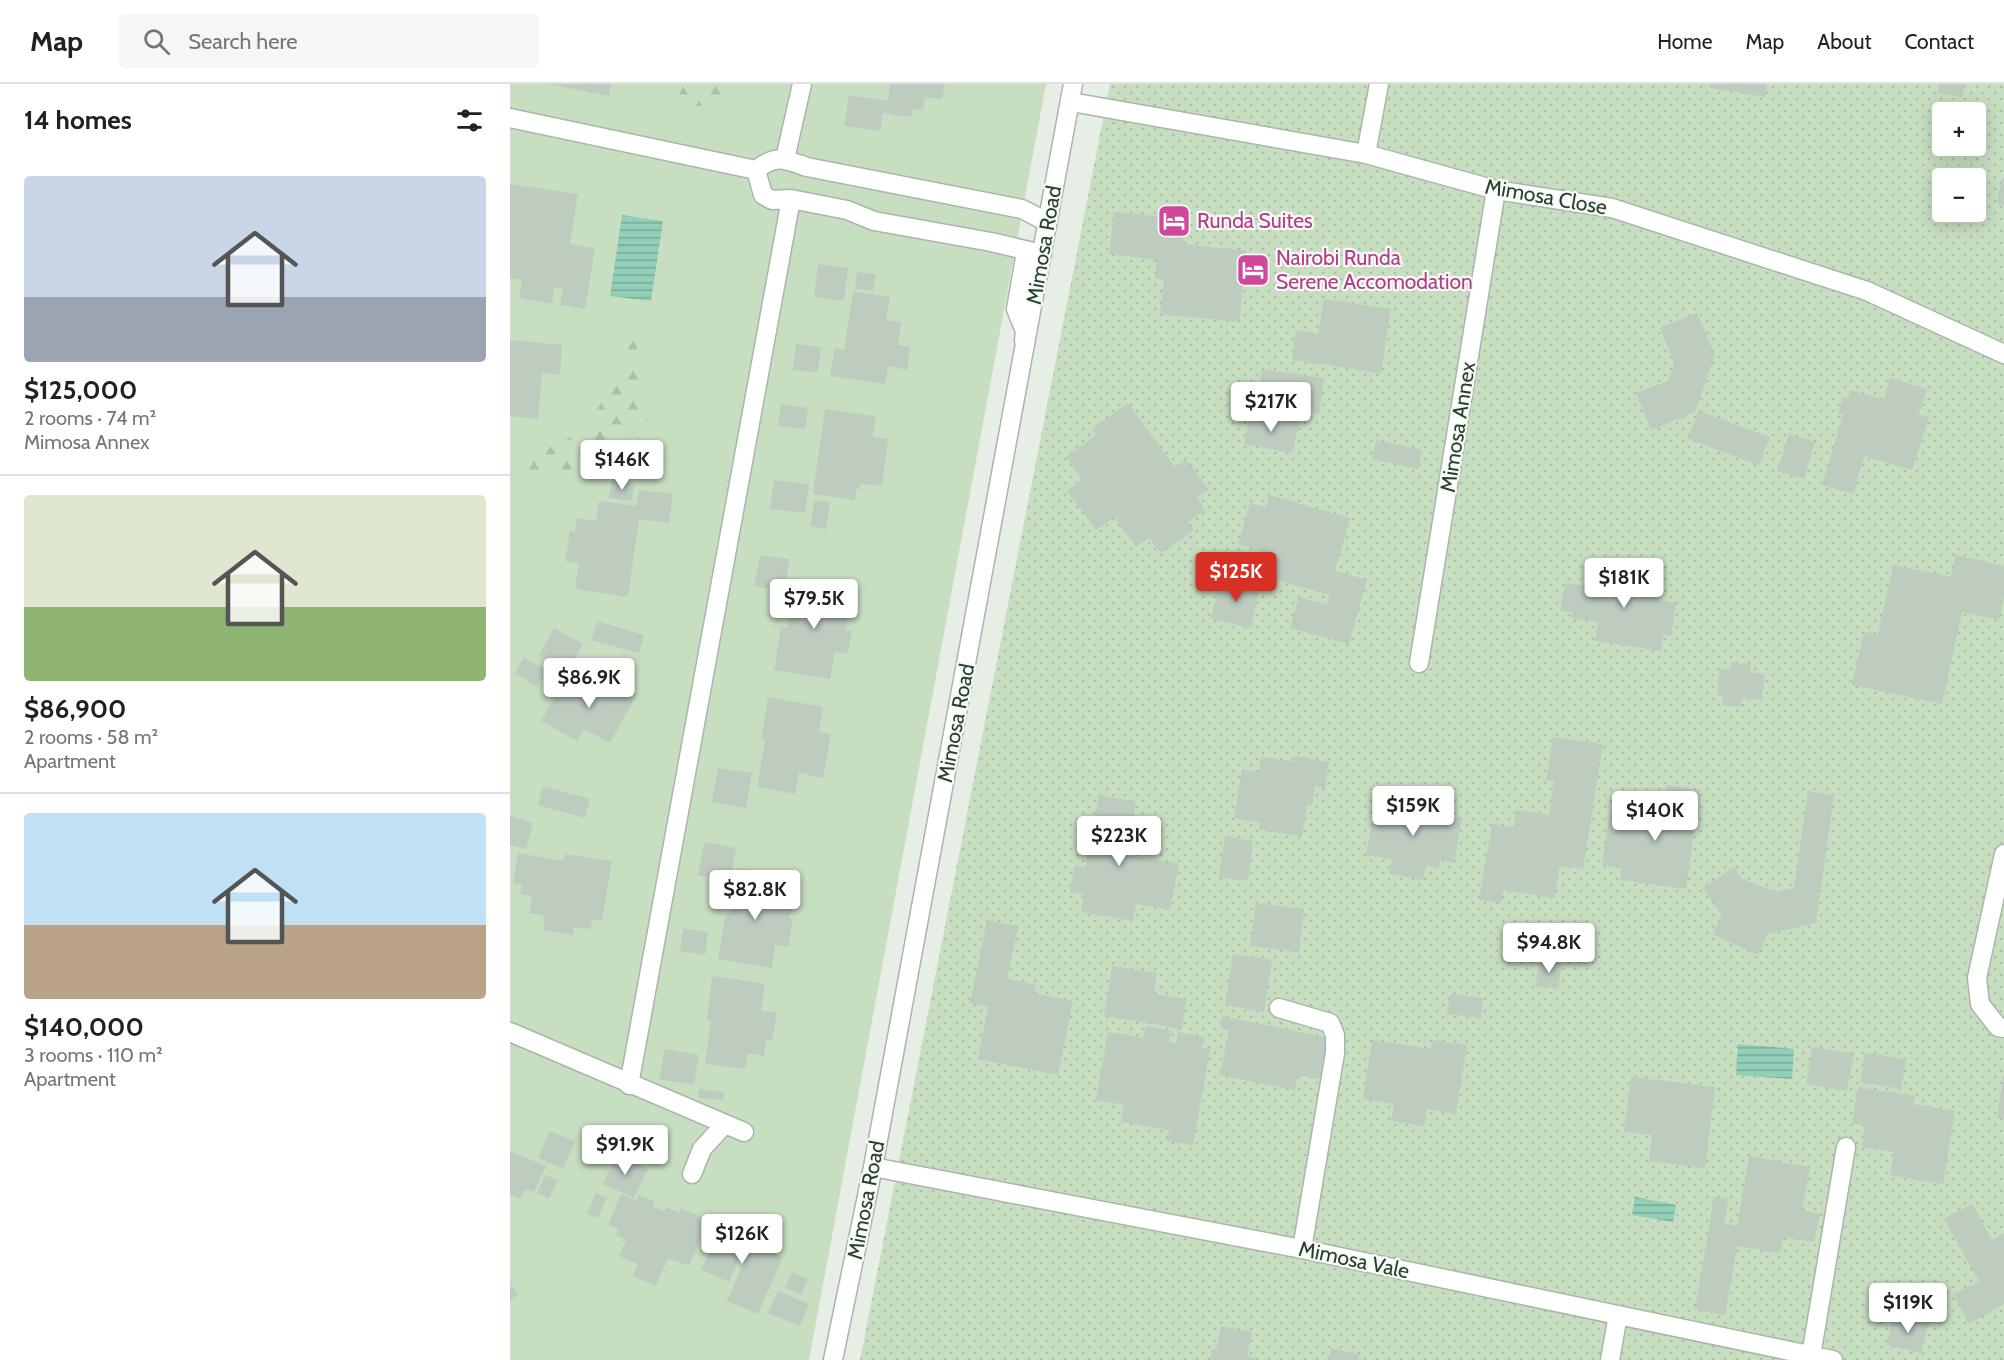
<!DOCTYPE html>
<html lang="en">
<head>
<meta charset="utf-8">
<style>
	body { margin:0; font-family:Cabin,sans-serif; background:#f6f6f6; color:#202124; height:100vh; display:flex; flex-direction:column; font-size:22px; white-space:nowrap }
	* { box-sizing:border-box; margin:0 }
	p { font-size:20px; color:#757577 }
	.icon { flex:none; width:33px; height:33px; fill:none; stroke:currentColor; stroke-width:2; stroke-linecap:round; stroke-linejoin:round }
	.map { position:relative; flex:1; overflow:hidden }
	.drawer { display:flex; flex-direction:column; background:#fff; width:510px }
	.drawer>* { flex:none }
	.buttons { position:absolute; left:1422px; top:18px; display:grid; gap:12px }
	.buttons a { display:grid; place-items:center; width:54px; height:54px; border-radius:6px; background:#fff; box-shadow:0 3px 15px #0003; font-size:30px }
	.price { position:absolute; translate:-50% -51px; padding:0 14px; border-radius:6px; background:#fff; color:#222; font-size:20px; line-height:39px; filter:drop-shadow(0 2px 3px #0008) }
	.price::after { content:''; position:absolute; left:50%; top:36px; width:18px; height:14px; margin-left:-9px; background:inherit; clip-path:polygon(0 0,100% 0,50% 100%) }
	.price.active { background:#d93025; color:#fff }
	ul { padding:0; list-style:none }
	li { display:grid; align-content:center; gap:12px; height:318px; padding:0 24px }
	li+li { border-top:2px solid #e0e0e0 }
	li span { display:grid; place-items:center; height:186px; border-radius:6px; color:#555 }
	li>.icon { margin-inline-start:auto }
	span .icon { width:108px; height:108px; fill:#fffc; stroke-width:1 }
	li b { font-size:26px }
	h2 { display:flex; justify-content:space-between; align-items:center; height:72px; padding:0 24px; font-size:26px }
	header { display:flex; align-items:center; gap:36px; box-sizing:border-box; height:84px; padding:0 30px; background:#fff; border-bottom:2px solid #e0e0e0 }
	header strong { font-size:28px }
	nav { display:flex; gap:33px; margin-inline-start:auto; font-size:21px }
	.search { width:420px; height:54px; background:#f6f6f6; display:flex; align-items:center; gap:15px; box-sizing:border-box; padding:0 21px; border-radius:6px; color:#757577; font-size:22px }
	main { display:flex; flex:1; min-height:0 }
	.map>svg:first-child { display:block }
	.grass { fill:#c8dec1 }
	.forest { fill:url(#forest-firs) }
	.garden { fill:url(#garden-dots); fill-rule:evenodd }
	.water { fill:url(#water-rules) }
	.building { fill:#beccc0 }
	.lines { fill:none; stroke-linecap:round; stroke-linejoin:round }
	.minor-casing { stroke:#a9b6aa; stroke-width:21 }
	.minor { stroke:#fff; stroke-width:18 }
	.labels { text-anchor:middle; stroke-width:4.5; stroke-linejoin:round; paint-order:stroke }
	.street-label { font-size:21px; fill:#26402b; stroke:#f7faf7 }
	.hotel-label { font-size:21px; fill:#b23c85; stroke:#f7faf7; text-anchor:start }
</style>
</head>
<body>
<header>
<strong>Map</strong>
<div class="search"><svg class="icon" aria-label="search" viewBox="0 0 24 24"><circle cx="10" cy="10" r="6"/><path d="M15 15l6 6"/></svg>Search here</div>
<nav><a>Home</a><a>Map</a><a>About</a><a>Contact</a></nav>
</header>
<main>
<section class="drawer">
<h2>14 homes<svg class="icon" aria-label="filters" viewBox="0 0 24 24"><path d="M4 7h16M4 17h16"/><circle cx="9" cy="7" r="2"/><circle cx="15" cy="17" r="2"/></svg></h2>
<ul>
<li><span style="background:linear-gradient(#c9d6e8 65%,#9aa5b1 0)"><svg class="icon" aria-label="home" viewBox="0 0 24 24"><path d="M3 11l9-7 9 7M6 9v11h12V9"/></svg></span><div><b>$125,000</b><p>2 rooms · 74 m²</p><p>Mimosa Annex</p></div></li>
<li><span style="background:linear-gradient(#dfe7d0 60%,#8fb573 0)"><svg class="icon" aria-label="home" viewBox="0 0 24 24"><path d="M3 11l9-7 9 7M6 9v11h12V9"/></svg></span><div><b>$86,900</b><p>2 rooms · 58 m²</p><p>Apartment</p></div></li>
<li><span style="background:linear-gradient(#bfe0f5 60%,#b9a48a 0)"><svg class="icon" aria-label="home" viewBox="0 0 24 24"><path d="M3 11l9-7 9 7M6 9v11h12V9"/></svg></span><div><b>$140,000</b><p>3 rooms · 110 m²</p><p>Apartment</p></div></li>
</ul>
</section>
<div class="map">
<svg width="1494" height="1276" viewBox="0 0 1494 1276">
	<defs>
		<pattern id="forest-firs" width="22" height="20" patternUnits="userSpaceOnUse" patternTransform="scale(1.5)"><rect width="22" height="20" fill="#c8dec1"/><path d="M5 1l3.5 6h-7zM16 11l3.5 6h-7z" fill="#acc0a6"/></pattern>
		<pattern id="garden-dots" width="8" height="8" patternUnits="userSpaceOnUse" patternTransform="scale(1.5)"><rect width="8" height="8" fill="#c8dec1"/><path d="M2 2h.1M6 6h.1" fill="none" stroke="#acc0a6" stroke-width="1.8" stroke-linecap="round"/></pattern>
		<pattern id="water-rules" width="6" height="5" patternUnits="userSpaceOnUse" patternTransform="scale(1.5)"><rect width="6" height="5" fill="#92cfb9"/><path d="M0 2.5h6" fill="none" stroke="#77a997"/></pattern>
	</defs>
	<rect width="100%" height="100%" fill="#e6eee6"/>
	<path class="grass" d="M0,0H536L299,1276H0Z"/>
	<path class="forest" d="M174,0H223L210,21L164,23Z
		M124,245L138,336L76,389L18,394L17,375L72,347L111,290Z"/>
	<path class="garden" d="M600,0H1494V1276H350ZM1432,28H1466V62H1432ZM1432,94H1466V128H1432Z"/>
	<path class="water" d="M112,131L153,137L141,217L100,212Z
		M1228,960L1284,965L1282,995L1226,991Z
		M1125,1113L1166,1121L1163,1138L1122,1131Z"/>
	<path class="building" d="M38,0H101L99,12Z
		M380,0H435L432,15L415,13L413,26L403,25L401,33L373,29L370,47L334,42L339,11L378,17Z
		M1200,0H1257L1255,13L1200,4Z
		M1429,0H1455L1452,13L1427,9Z
		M1492,94L1494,95V121L1487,120Z
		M0,100L68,110L60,160L85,164L75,225L50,221L53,205L44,203L42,220L9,214L12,196L0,194Z
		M604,128L676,135L673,160L737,167L729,238L650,230L654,196L645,195L647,176L599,170Z
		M308,180L338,184L334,217L304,213Z
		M347,188L366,190L363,207L345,205Z
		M343,207L380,213L376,236L391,238L388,261L400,263L397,286L378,282L375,300L320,292L325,264L334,266Z
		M814,215L881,225L871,289L782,276L786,246L808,250Z
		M1187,229L1205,271L1185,328L1141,346L1126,309L1158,297L1164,279L1150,244Z
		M0,256L52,261L50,291L32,289L28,335L0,332Z
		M286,260L311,263L308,288L283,286Z
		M752,285L814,294L809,330L747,321Z
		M1380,294L1417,305L1409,330L1419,333L1402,386L1354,372L1343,410L1312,401L1333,331L1328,329L1333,314L1338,315L1341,306L1374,316Z
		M618,319L665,383L676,375L699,406L687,414L695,426L678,438L684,446L651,469L639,454L626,463L604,433L586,446L557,407L572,396L556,373L586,351L582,345Z
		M271,320L298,324L295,345L268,342Z
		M315,325L366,332L363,353L378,355L372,402L351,400L350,405H346L345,416L303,410Z
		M1188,327L1260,353L1249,381L1178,355Z
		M740,329L789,338L782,369L734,360Z
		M1279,350L1305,358L1294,395L1267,387Z
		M866,356L912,366L908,385L862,375Z
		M102,396L124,400L122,417L99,414Z
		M264,396L299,400L295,429L260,425Z
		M129,406L163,410L159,439L129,435L118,513L65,505L69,479L55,477L60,447L65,448L67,434L86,437L89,417L126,422Z
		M759,411L840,434L825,487L857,496L839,560L780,544L789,513L817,521L820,511L747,491L749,483L745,481L749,466L728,460L740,419L756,423Z
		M304,416L320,418L316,445L301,442Z
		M250,471L280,475L274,507L244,502Z
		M1446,471L1494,482V513L1489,536L1452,528L1432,620L1342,601L1354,548L1368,550L1383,481L1441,493Z
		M1121,480L1143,483L1140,500L1152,501L1149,516L1166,519L1161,552L1153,550L1151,567L1085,557L1088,538L1061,534L1062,528L1050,527L1055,499L1093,504L1096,489L1120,493Z
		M711,493L750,502L741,544L701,535Z
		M281,494L337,503L333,527L339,528L336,546L342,547L338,570L325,568L320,595L264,586L271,543L277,544L283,508H279Z
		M87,537L134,551L129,569L81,556Z
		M44,544L73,560L58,587L29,571Z
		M14,573L37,587L27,603L5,589Z
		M1221,578L1241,581L1240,588L1255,590L1252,616L1232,614L1231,623L1212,621L1213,612L1207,611L1210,585L1220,586Z
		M59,588L94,608L101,596L127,610L100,659L74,645L67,657L31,637Z
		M258,613L313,623L309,648L321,650L313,694L289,689L285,710L247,703L255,657L251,656Z
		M1043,653L1093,660L1073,785L1049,782L1045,814L993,806L991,819L969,816L982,740L1004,743L1006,726L1039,731L1044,697L1036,696Z
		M785,672L819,678L815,704L805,702L802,722L797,721L792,752L749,746L750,738L724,734L732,685L749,688L751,673L784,678Z
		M208,684L242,689L236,724L202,718Z
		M1157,701L1190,706L1176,805L1110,796L1111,784L1092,781L1100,727L1153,734Z
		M33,702L80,715L75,734L28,721Z
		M1298,707L1324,711L1306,839L1258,850L1248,871L1203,850L1212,831L1193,804L1224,783L1232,795L1266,808L1284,804Z
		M589,711L626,718L617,771L669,780L660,826L626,820L623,837L571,828L574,811L560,808L565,781L575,783L580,762L570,760L574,736L584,738Z
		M896,712L928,718L926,730L952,734L944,779L930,776L929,784L916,781L913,796L879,790L882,775L856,771L866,719L893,724Z
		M0,732L23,739L16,765L0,761Z
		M715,752L743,757L738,797L709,793Z
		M194,758L226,764L220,797L188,791Z
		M8,769L54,777L55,770L102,777L92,837L82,836L81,845L64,843L63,851L33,846L35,832L19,829L22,812L10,810L12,800L3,799Z
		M229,784L261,789L259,801L265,802L263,813L283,816L279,834L283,835L278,863L265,861L262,884L208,875L216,830H220Z
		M746,819L794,825L789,868L740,862Z
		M477,836L508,842L497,895L526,901L524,909L563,917L548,991L468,975L478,923L460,919Z
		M173,844L198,848L195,871L170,867Z
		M723,870L762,876L754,928L715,921Z
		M1029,876L1052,879L1048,905L1026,902Z
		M602,882L647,889L644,910L676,915L672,945L594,932Z
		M202,892L255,900L251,927L267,928L262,957L256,956L254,972L238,969L235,985L195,980L201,937L197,936Z
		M940,910L973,914L971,934L937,930Z
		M712,932L819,954L811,995L788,991L785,1006L710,991L719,946L710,944Z
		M636,942L662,947L659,958L666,960L668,948L694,953L691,964L700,965L683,1061L657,1057L659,1046L611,1038L614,1021L586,1016L598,948L634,954Z
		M862,956L921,965L922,956L957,961L946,1030L917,1025L914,1042L881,1037L884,1020L853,1015Z
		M1302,963L1344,970L1337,1007L1296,1000Z
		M155,965L189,971L184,1001L149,995Z
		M1355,969L1396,975L1391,1005L1350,998Z
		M1493,992H1494V1035L1487,1034Z
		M1121,993L1205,1003L1195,1084L1139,1077L1142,1051L1114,1048Z
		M1348,1003L1405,1012L1403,1020L1445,1027L1433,1100L1380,1091L1384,1068L1352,1063L1355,1041L1342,1040Z
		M189,1005L214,1008L213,1016L188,1014Z
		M40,1047L65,1057L53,1085L28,1074Z
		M0,1067L36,1082L24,1108L15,1105L10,1115L0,1111Z
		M107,1070L138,1085L124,1114L93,1100Z
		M1239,1072L1300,1083L1292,1126L1310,1130L1304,1158L1273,1153L1270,1169L1227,1162L1215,1231L1185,1226L1204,1113L1218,1115L1214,1139L1227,1142Z
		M35,1091L48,1096L39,1115L27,1109Z
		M86,1109L97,1114L88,1134L77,1130Z
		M111,1110L126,1116L129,1111L145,1118L143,1123L155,1127L156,1123L169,1128L171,1124L198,1136L179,1182L158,1174L146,1202L123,1192L128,1180L109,1172L116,1156L106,1151L109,1145L98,1141Z
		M1462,1120L1482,1156L1494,1149V1220L1459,1240L1443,1211L1469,1197L1434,1135Z
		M215,1132L242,1144L236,1158L273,1173L248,1230L217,1217L234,1178L228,1175L219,1198L191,1186Z
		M282,1188L298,1195L291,1211L275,1204Z
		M0,1202L7,1207V1212L0,1218Z
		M268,1207L299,1220L290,1242L258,1229Z
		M1384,1231L1419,1238L1411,1269L1377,1261Z
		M711,1242L742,1248L737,1272L751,1276H700L702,1265L706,1266Z
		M821,1264L849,1270L848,1276H819Z"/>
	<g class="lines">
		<g class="minor-casing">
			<path id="minor" d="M561,18L856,70L986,106L1102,124L1357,207L1494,270
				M0,34L246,86
				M856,70L869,0
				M275,75L292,0
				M532,170L481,158L364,137L337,126L281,115L262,116L253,111L246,86C266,70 274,75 297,83L512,125L537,138
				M514,257L515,247L506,225L516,168
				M909,579L986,106
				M1494,770L1467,894L1470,920L1488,943L1494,944
				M769,924L820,939L825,951V969L792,1165
				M0,948L234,1048
				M119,1001L281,115
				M363,1083L792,1165L1323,1276
				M182,1090L192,1065L214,1041
				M1301,1272L1336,1063
				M323,1276L363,1083L563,0
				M1100,1276L1108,1231"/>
		</g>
		<use href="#minor" class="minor"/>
	</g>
	<defs>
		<g id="hotel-square" transform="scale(1.725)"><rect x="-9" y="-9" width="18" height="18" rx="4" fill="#d1479c" stroke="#f7faf7"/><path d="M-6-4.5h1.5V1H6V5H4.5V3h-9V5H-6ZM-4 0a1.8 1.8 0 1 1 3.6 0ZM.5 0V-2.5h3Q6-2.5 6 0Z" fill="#fff"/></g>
	</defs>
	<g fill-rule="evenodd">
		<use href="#hotel-square" x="664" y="137"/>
		<use href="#hotel-square" x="743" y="186"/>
	</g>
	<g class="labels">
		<g class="street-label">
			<text transform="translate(1036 113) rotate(10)" y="7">Mimosa Close</text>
			<text transform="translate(534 161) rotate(-80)" y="7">Mimosa Road</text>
			<text transform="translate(948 343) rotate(-81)" y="7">Mimosa Annex</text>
			<text transform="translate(446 639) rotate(-79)" y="7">Mimosa Road</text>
			<text transform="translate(356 1116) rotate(-79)" y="7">Mimosa Road</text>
			<text transform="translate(844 1176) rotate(12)" y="7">Mimosa Vale</text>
		</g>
		<g class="hotel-label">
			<text x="687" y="144">Runda Suites</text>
			<text x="766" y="181">Nairobi Runda<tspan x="766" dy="24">Serene Accomodation</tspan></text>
		</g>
	</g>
</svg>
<div class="buttons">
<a>+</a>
<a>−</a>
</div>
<b class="price" style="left:761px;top:349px">$217K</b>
<b class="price" style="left:112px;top:407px">$146K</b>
<b class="price active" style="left:726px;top:519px">$125K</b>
<b class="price" style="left:1114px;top:525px">$181K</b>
<b class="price" style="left:304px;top:546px">$79.5K</b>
<b class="price" style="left:79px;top:625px">$86.9K</b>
<b class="price" style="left:903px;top:753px">$159K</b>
<b class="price" style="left:1145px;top:758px">$140K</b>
<b class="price" style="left:609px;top:783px">$223K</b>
<b class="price" style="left:245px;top:837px">$82.8K</b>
<b class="price" style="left:1039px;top:890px">$94.8K</b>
<b class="price" style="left:115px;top:1092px">$91.9K</b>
<b class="price" style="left:232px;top:1181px">$126K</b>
<b class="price" style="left:1398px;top:1250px">$119K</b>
</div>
</main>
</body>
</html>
